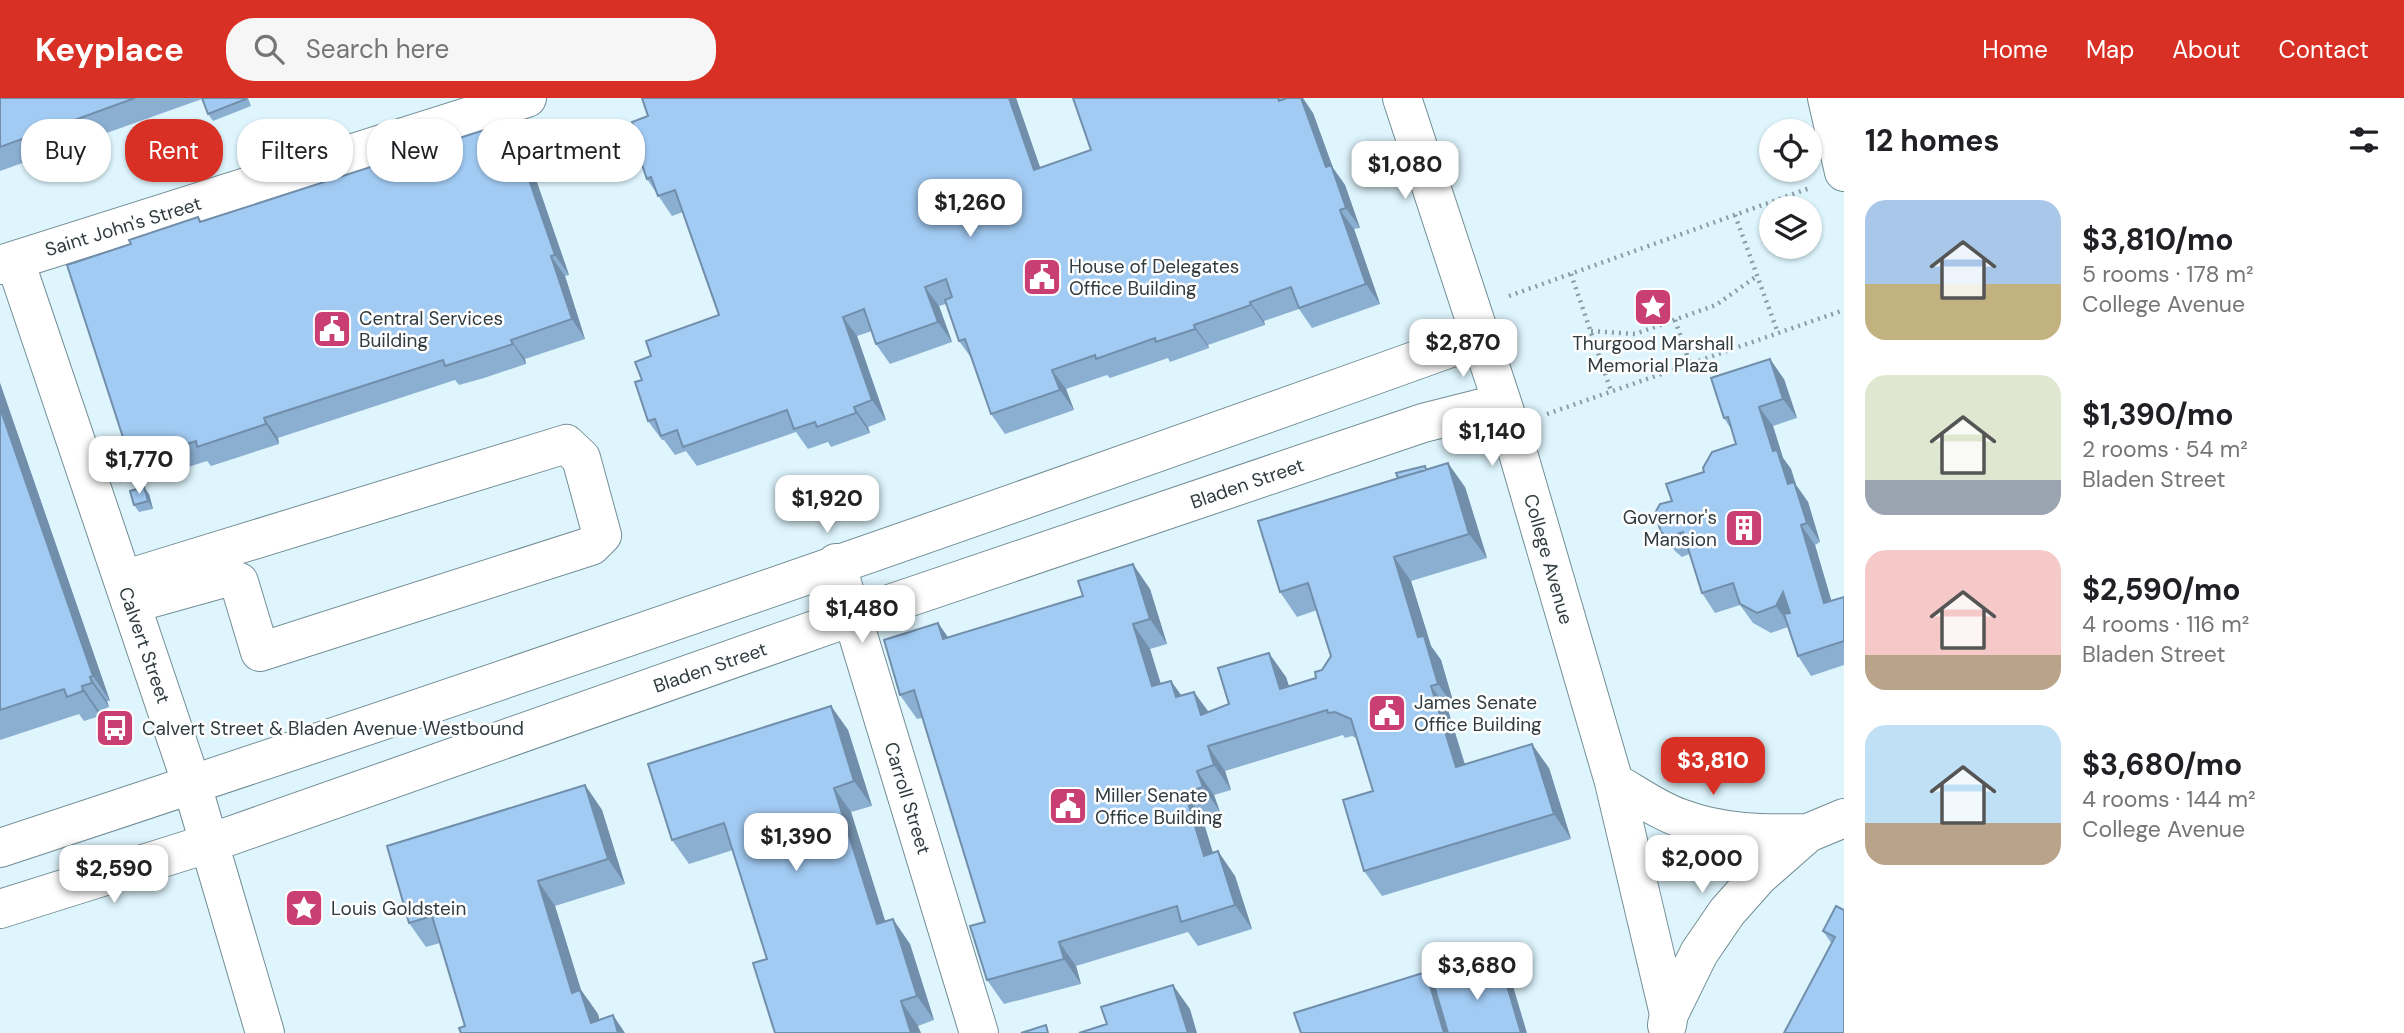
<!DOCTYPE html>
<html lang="en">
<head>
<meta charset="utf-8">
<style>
	body { margin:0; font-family:"DM Sans",sans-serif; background:#f6f6f6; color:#202124; height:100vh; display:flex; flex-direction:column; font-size:26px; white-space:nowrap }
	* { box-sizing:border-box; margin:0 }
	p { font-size:23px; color:#757577 }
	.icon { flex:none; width:38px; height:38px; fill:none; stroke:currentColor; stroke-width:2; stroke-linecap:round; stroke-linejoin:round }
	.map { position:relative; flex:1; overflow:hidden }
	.drawer { display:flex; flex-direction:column; background:#fff; width:560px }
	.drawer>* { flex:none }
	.banner { position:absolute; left:21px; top:21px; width:665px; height:63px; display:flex; gap:14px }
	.tools { position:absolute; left:1759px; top:21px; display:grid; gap:14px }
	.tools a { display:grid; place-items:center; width:63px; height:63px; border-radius:50%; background:#fff; box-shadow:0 2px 5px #0004; font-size:35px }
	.price { position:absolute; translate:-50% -60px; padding:0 16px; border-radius:14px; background:#fff; color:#222; font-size:23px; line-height:46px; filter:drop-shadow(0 2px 4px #0008) }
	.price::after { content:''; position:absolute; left:50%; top:42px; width:21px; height:16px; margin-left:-10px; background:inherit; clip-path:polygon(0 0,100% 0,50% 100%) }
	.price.current { background:#d93025; color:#fff }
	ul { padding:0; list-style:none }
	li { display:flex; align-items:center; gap:21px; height:175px; padding:0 21px }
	li span { display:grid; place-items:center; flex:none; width:196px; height:140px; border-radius:21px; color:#555 }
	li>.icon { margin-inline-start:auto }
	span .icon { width:84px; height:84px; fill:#fffc; stroke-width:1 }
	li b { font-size:30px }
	h2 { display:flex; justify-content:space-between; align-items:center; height:84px; padding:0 21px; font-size:30px }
	.tag { padding:0 24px; border-radius:28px; background:#fff; box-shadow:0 2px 5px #0004; font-size:24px; line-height:63px }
	.tag.current { background:#d93025; color:#fff }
	header { display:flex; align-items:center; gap:42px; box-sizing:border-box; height:98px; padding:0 35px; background:#d93025; color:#fff }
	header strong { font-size:33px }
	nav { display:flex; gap:38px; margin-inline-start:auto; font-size:24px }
	.search { width:490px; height:63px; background:#f6f6f6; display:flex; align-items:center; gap:18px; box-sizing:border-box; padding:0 24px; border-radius:28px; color:#757577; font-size:26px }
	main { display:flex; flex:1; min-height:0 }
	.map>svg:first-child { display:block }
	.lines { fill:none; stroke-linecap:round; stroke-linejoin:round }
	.minor-casing { stroke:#738e96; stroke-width:40 }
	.major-casing { stroke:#738e96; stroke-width:40 }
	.path { stroke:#8b9ca2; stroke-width:4.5; stroke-dasharray:2 5; stroke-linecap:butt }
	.minor { stroke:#fff; stroke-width:38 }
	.major { stroke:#fff; stroke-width:38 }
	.wall { fill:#8bafd1 }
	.shaded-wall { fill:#718eaa }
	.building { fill:#a2cbf3; stroke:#718eaa; stroke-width:2 }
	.labels { text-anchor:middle; stroke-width:5; stroke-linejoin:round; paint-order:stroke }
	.street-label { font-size:19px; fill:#313c40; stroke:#fefefe }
	.poi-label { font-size:19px; fill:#313c40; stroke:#fefefe; text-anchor:start }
</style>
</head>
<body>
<header>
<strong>Keyplace</strong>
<div class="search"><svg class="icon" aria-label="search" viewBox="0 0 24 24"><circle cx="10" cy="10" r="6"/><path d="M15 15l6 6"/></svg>Search here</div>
<nav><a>Home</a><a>Map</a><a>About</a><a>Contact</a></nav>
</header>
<main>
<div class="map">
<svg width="1844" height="935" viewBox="0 0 1844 935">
	<rect width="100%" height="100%" fill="#def5fd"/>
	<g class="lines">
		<g class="minor-casing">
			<path id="minor" d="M1827,0L1844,74
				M15,163L192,687
				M0,167L527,0
				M836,465L979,935
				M123,482L566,346L581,360L602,437L591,448L260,554L239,484L228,479L131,506"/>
		</g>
		<g class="major-casing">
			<path id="major" d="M1402,0L1513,338L1614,684L1669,916
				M1614,684C1635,696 1657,712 1680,720C1722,736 1764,736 1808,735
				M192,687L265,935
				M0,750C496,587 989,416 1481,239
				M0,811L210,745L854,518L1423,325L1502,305
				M1667,927L1669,916L1699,855L1727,814L1759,778L1808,735L1844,720"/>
		</g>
		<path class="path" d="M1735,117L1778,235
			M1571,176L1611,293
			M1509,198L1810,90
			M1675,222L1690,266
			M1591,233L1635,236L1716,207L1757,178
			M1547,316L1844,212"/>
		<use href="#minor" class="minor"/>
		<use href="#major" class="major"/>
	</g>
	<path class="wall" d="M0,0H248L251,8L213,23L208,16L202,1L0,73Z
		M642,0H1016L1040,70L1091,52L1073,0H1285L1313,15L1333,70L1345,87L1360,130L1354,131L1380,206L1312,230L1299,211L1264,223L1265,227L1208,247L1209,250L1170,264L1168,260L1110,280L1107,277L1066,291L1074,312L1005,336L991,316L972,261L959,243L946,206L939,208L952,244L890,266L876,246L872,233L857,238L886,322L868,329L870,335L831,349L828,344L808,351L796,334L697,368L686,353L675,357L664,342H662L648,323L642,282L651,258L719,217L683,114L672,118L647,81L639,42L648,18Z
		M449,44H523L569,177L565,178L585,241L525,261L526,266L484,280L459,287L455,282L278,340L279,346L211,368L207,363L145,383L131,364V146L198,119L202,124Z
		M1784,281L1797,320L1773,328L1783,360L1791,371L1796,387L1808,404L1820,444L1815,447L1831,503L1844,499V567L1811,578L1798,558L1788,529L1771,535L1753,525L1740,507L1715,515L1702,495L1689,456L1682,459L1675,453L1661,434L1672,403L1736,346L1731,331L1724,320Z
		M0,285L110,603H107L109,609L99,613L100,618L84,623L79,616L0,642Z
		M1428,371L1465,389L1487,460L1411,483L1431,548L1441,562L1455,610L1448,612L1465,666L1549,670L1571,741L1382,798L1364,773L1373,693L1356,640L1352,638L1345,640L1343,637L1225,673L1231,692L1214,697L1220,714L1202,719L1213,755L1235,778L1252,831L1198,848L1188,834L1076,868L1081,886L1004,906L987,882L985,824L922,620L917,621L900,597L938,525L948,539L1150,491L1167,546L1150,551L1161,586L1171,583L1181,597L1194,594L1209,614L1229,606L1286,579L1289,588L1316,580L1331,558L1317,512L1297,519L1280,494Z
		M149,396L153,411L139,414L134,407Z
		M831,608L848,632L872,708L851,714L885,824L910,846L934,922L918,928L767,861L733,752L689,766L672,742Z
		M585,687L602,712L625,786L555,808L581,892L598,916L599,922L625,935L465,928L440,845L426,849L409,825Z
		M1844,812V935L1832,846L1823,833Z"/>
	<path class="shaded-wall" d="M1009,0H1016L1048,92L1034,72Z
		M1301,0H1303L1313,15L1333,70L1345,87L1360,130L1346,110L1326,69Z
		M509,24L523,44L569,177L555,157Z
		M1340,112L1354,131L1380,206L1366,186Z
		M551,158L565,178L585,241L572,221Z
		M925,189L939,208L952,244L938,224Z
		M1250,204L1264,223L1265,227L1251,207Z
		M843,219L857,238L886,322L872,302Z
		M1194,227L1208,247L1209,250L1195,231Z
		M511,242L525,261L526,266L513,246Z
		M1770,261L1784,281L1797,320L1783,301Z
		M1052,272L1066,291L1074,312L1060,292Z
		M0,285L110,603L93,578L0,310Z
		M854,309L868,329L870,335L856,315Z
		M1759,309L1773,328L1783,360L1791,371L1796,387L1808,404L1820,444L1807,425L1773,353Z
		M264,320L278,340L279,346L266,326Z
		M1448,365L1465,389L1487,460L1469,436Z
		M144,389L149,396L153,411L148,403Z
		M1801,427L1815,447L1838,525L1824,505Z
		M1394,459L1411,483L1431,548L1441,562L1455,610L1438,586L1418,539Z
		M1133,466L1150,491L1167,546L1150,521Z
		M1783,494L1797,514L1790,528L1776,508Z
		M938,525L955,550L943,541Z
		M1133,526L1150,551L1169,613L1152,588Z
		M1269,555L1286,579L1297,615L1280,591Z
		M90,579L107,603L109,609L92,585Z
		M1171,583L1188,607L1176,599Z
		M82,588L99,613L100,618L83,593Z
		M1431,588L1448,612L1473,694L1456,669Z
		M1194,594L1211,618L1201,617Z
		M831,608L848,632L872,708L854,683Z
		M1532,646L1549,670L1571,741L1554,716Z
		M1208,648L1225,673L1231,692L1214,667Z
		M1197,673L1214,697L1220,714L1203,689Z
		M585,687L602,712L625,786L608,761Z
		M834,690L851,714L894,851L877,826Z
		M1185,695L1202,719L1221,782L1204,758Z
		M1218,753L1235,778L1252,831L1235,807Z
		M538,783L555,808L581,892L598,916L603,935H598L572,895Z
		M893,821L910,846L934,922L917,898Z
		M1059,844L1076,868L1081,886L1064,861Z
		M1500,864L1510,878L1527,935H1521Z
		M1426,874L1443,898L1454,935H1444Z
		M1173,887L1190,911L1197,935H1188Z
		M901,903L918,928L921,935H911Z
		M613,917L625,935H618Z"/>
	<path class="building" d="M0,0H135L0,49Z
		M202,0H245L246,1L208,16Z
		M642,0H1009L1034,72L1091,52L1073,0H1278L1279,3L1287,0H1301L1326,69L1331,67L1346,110L1340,112L1366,186L1299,210L1291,189L1250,204L1251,207L1194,227L1195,231L1156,244L1155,240L1096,261L1095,257L1052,272L1060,292L991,316L965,241L959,243L945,202L952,199L946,181L925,189L938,224L876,246L864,211L843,219L872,302L854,309L856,315L817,329L815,324L794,331L787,312L683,349L677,332L661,338L655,321L648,323L635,284L642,282L635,264L651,258L646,243L719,217L675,92L658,98L651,79L647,81L634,44L639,42L632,24L648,18Z
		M509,24L555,157L551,158L572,221L511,242L513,246L470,260L445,268L443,262L264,320L266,326L197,349L196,343L131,364L67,167L131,146L129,142L198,119L200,124L377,67L375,62L445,39L447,44Z
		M1770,261L1783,301L1759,309L1773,353L1777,352L1788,386L1794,384L1807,425L1801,427L1824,505L1844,499V543L1798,558L1784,516L1790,515L1783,494L1776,508L1757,515L1740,506L1733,485L1702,495L1683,434L1669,439L1661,434L1655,415L1660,406L1672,403L1666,386L1704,374L1703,370L1712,354L1736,346L1728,319L1724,320L1711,280Z
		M0,310L93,578L90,579L92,585L82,588L83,593L67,599L64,591L0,612Z
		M1448,365L1469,436L1394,459L1418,539L1424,538L1438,586L1431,588L1456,669L1532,646L1554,716L1364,773L1343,702L1373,693L1351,621L1335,614L1328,615L1327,612L1208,648L1214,667L1197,673L1203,689L1185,695L1204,758L1218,753L1235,807L1181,824L1177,808L1059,844L1064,861L987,882L970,828L985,824L914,592L900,597L884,542L938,525L943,541L1083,498L1078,483L1133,466L1150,521L1133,526L1152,588L1171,583L1176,599L1194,594L1201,617L1229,606L1218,570L1269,555L1280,591L1316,580L1315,574L1322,572L1331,558L1308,485L1280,494L1258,423Z
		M1425,368L1426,372L1398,380L1396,375Z
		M144,389L148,403L134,407L130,393Z
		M831,608L854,683L834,690L877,826L893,821L917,898L901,903L911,935H775L753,865L767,861L724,725L672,742L648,666Z
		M585,687L608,761L538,783L572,895L580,892L591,925L613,917L618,935H461L459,930L465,928L432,818L409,825L387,748Z
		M1836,808L1844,812V935H1784L1835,839L1823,833Z
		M1500,864L1521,935H1448L1433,884Z
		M1426,874L1444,935H1301L1294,915Z
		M1173,887L1188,935H1079L1107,926L1101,909Z
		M1046,927L1048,935H1021Z"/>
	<defs>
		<g id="civic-square" transform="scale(2.0125)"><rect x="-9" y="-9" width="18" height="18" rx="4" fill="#ca3f73" stroke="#fefefe"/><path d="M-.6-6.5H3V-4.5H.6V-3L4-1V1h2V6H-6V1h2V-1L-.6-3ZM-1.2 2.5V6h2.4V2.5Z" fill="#fff"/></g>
		<g id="sight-square" transform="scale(2.0125)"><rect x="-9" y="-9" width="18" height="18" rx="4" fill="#ca3f73" stroke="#fefefe"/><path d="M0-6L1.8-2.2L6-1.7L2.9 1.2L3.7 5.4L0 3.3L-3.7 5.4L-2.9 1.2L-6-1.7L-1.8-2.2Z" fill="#fff"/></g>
		<g id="building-square" transform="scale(2.0125)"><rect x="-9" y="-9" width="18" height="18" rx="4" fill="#ca3f73" stroke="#fefefe"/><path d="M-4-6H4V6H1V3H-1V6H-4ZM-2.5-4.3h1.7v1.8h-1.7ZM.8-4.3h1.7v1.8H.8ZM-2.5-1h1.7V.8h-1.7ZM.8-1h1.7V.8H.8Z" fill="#fff"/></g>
		<g id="bus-square" transform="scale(2.0125)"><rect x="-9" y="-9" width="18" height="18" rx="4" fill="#ca3f73" stroke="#fefefe"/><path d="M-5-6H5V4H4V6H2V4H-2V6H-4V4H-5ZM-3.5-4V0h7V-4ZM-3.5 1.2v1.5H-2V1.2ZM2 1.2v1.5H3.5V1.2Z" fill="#fff"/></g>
	</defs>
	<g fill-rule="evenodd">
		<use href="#civic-square" x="1042" y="179"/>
		<use href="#sight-square" x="1653" y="209"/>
		<use href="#civic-square" x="332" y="231"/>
		<use href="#building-square" x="1744" y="430"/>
		<use href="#civic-square" x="1387" y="615"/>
		<use href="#bus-square" x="115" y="630"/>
		<use href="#civic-square" x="1068" y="708"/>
		<use href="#sight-square" x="304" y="810"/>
	</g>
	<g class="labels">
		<g class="street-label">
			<text transform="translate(123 128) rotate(-17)" y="7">Saint John's Street</text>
			<text transform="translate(1247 385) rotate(-19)" y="7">Bladen Street</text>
			<text transform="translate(1549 461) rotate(74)" y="7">College Avenue</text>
			<text transform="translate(145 547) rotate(71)" y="7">Calvert Street</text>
			<text transform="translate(710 569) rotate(-19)" y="7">Bladen Street</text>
			<text transform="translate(908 700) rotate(73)" y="7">Carroll Street</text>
		</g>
		<g class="poi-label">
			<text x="1069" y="175">House of Delegates<tspan x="1069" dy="22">Office Building</tspan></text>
			<text x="359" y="227">Central Services<tspan x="359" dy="22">Building</tspan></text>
			<text x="1653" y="252" text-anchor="middle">Thurgood Marshall<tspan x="1653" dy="22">Memorial Plaza</tspan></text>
			<text x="1717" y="426" text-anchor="end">Governor's<tspan x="1717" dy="22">Mansion</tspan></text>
			<text x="1414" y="611">James Senate<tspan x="1414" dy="22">Office Building</tspan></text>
			<text x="142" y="637">Calvert Street &amp; Bladen Avenue Westbound</text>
			<text x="1095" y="704">Miller Senate<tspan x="1095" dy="22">Office Building</tspan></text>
			<text x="331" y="817">Louis Goldstein</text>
		</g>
	</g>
</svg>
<div class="tools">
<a><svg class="icon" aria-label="locate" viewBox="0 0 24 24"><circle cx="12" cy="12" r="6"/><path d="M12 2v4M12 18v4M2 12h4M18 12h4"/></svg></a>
<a><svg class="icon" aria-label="layers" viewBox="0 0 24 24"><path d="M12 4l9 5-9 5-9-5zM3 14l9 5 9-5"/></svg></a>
</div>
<b class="price" style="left:1405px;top:103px">$1,080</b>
<b class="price" style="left:970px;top:141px">$1,260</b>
<b class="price" style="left:1463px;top:281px">$2,870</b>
<b class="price" style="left:1492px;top:370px">$1,140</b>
<b class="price" style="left:139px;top:398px">$1,770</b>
<b class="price" style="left:827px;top:437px">$1,920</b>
<b class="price" style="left:862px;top:547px">$1,480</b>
<b class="price current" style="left:1713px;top:699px">$3,810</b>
<b class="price" style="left:796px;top:775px">$1,390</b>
<b class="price" style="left:1702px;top:797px">$2,000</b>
<b class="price" style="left:114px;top:807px">$2,590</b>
<b class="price" style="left:1477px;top:904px">$3,680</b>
<div class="banner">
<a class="tag">Buy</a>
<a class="tag current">Rent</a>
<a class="tag">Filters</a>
<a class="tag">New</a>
<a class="tag">Apartment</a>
</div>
</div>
<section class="drawer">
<h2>12 homes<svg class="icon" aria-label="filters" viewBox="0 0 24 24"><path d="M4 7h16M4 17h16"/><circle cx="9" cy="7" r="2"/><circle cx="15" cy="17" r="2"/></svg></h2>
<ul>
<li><span style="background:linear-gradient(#a9c7e8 60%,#c2b280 0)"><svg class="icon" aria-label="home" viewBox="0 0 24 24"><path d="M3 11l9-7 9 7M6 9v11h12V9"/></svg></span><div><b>$3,810/mo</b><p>5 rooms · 178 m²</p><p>College Avenue</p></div></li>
<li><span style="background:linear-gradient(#dfe7d0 75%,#9aa5b1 0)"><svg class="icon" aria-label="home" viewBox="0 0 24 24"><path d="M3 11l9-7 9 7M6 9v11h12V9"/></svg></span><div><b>$1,390/mo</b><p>2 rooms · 54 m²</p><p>Bladen Street</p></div></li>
<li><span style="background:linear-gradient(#f6c9c9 75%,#b9a48a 0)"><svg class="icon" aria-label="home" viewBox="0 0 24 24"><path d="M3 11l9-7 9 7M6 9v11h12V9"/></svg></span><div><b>$2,590/mo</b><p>4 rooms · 116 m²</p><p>Bladen Street</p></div></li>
<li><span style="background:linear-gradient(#bfe0f5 70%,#b9a48a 0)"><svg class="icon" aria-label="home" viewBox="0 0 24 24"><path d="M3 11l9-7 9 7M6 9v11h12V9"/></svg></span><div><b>$3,680/mo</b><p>4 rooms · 144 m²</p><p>College Avenue</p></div></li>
</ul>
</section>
</main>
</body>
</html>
